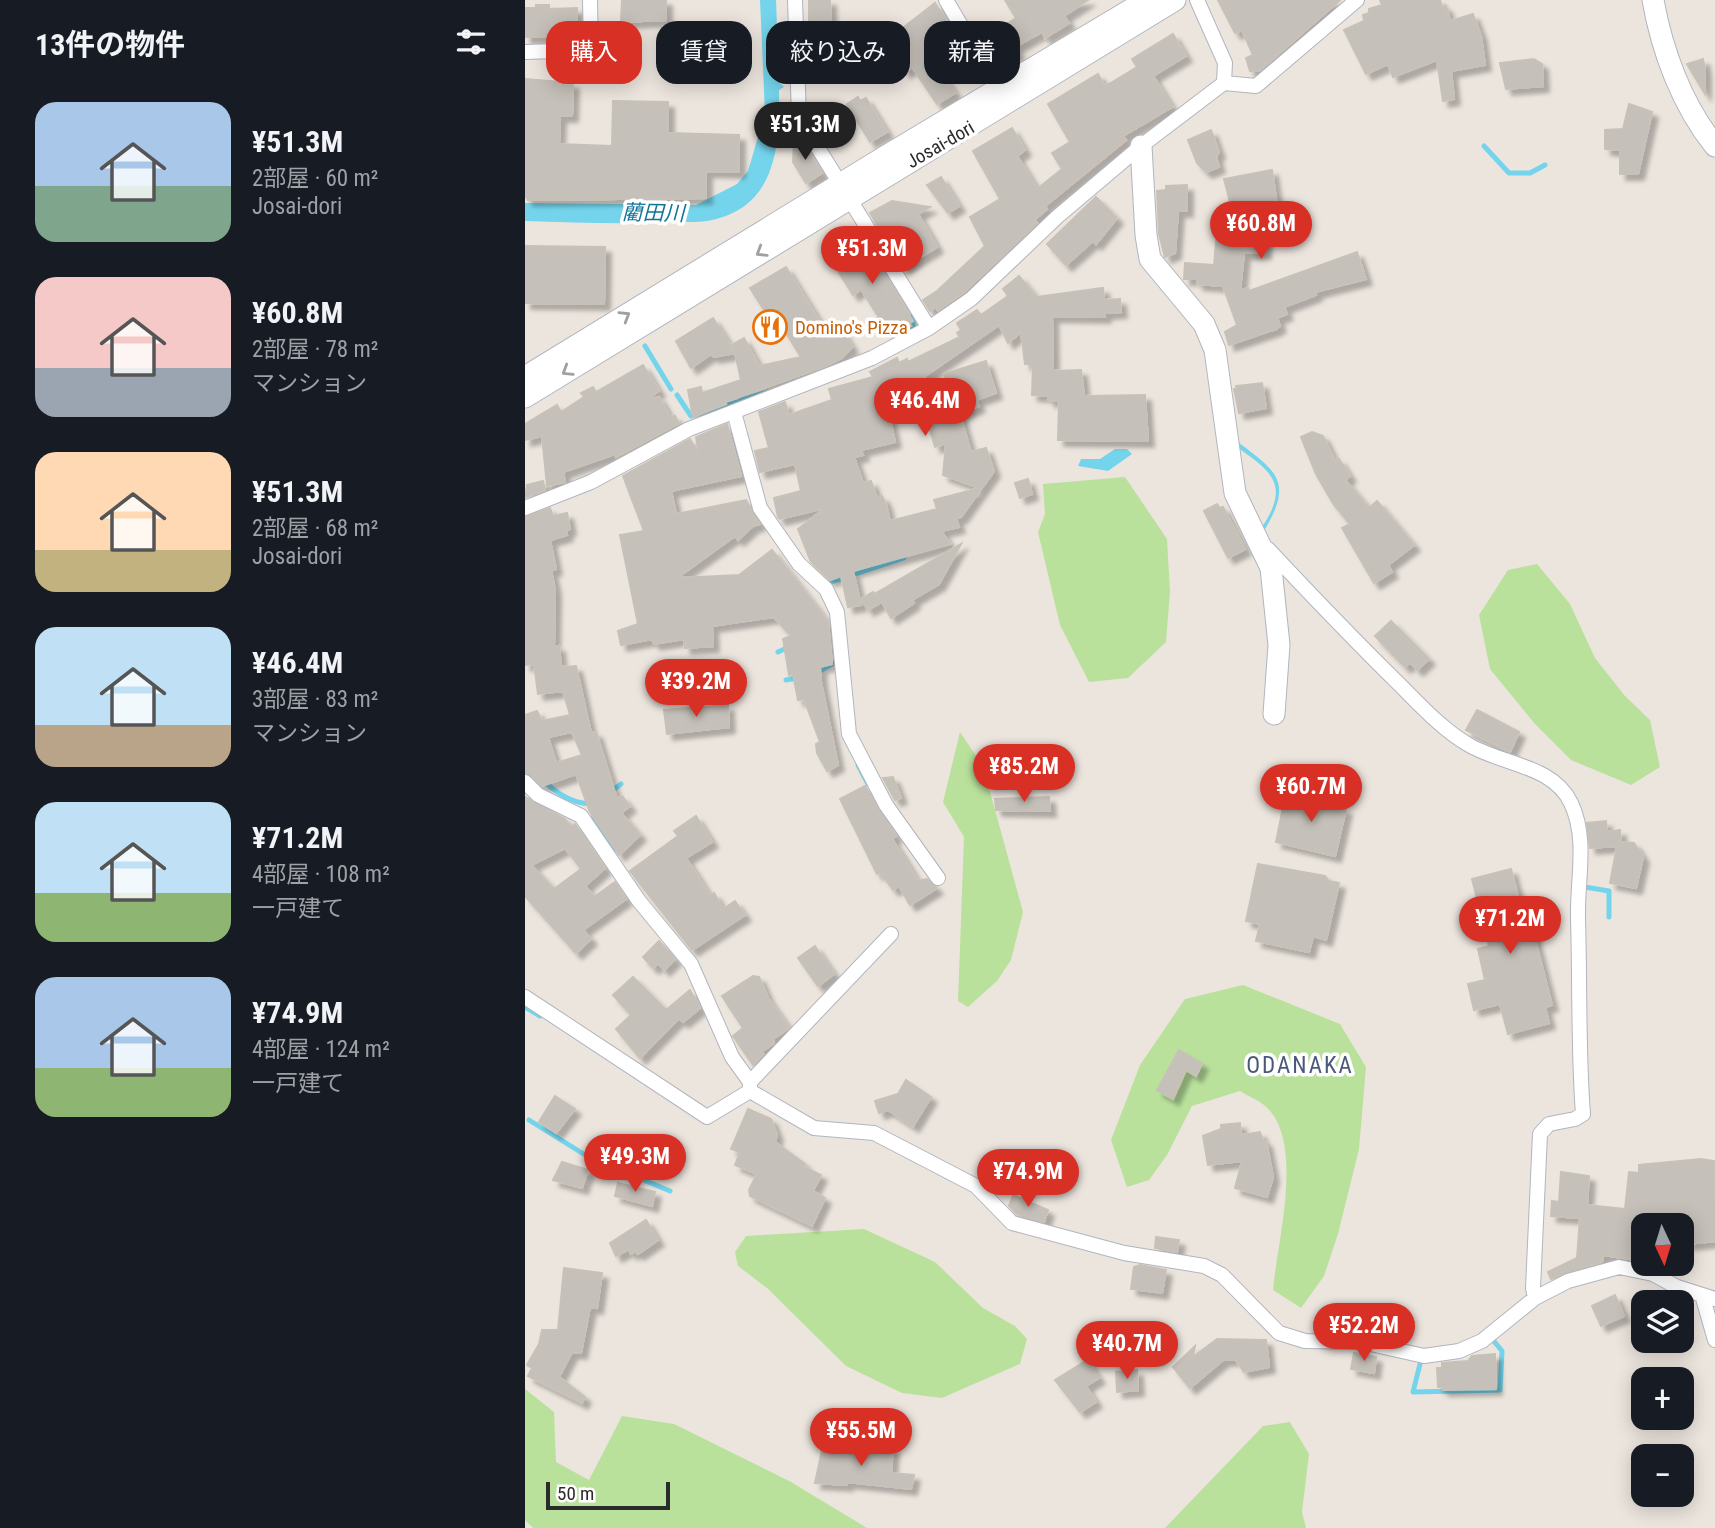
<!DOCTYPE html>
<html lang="ja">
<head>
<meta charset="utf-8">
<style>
	body { margin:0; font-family:"Roboto Condensed","Noto Sans JP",sans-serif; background:#20242c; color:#f1f3f6; height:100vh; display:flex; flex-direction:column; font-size:26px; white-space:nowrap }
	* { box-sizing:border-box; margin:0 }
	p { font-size:23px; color:#9ea1a6 }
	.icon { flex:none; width:38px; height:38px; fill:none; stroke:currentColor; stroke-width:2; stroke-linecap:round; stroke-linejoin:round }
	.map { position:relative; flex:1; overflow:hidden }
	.side { display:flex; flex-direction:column; background:#171b24; width:525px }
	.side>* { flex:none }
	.top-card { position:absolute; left:21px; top:21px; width:665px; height:63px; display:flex; gap:14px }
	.needle { width:46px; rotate:176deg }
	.controls { position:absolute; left:1106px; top:1213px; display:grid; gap:14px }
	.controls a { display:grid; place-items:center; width:63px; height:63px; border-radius:14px; background:#171b24; box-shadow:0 4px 18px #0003; font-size:35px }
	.scale { position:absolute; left:21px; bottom:18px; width:124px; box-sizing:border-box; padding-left:7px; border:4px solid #2b2b2b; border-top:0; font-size:19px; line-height:24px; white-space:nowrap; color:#2b2b2b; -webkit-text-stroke:5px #fff; paint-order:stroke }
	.price { position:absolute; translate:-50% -60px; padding:0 16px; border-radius:24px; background:#d93025; color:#fff; font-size:23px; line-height:46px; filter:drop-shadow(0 2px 4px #0008) }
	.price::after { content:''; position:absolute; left:50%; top:42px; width:21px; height:16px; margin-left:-10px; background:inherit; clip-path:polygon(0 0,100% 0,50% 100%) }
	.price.active { background:#222; color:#fff }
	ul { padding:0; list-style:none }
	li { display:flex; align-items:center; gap:21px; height:175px; padding:0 35px }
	li span { display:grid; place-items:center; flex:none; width:196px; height:140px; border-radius:21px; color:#555 }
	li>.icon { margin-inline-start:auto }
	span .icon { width:84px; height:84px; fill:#fffc; stroke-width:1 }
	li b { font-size:30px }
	h2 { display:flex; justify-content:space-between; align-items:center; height:84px; padding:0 35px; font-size:30px }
	.tag { padding:0 24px; border-radius:21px; background:#171b24; box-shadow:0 4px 18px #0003; font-size:24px; line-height:63px }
	.tag.active { background:#d93025; color:#fff }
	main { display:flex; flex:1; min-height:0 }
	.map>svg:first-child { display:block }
	.green { fill:#b9e19c }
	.water { fill:#74d4eb }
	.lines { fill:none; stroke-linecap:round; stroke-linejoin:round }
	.stream { stroke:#74d4eb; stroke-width:5 }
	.building { fill:#c5c0b9; stroke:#c8c1b7; stroke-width:2; fill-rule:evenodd; filter:url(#shadow) }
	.street-casing { stroke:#b1b5be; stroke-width:16 }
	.secondary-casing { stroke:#b1b5be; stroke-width:23 }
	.street { stroke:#fff; stroke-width:14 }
	.secondary { stroke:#fff; stroke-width:21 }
	.oneway { stroke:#a0a0a0 }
	.labels { text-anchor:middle; stroke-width:7; stroke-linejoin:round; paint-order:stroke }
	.street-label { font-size:19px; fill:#2b2b2b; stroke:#fff }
	.food-label { font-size:19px; fill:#c56008; stroke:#fff; text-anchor:start }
	.water-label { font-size:21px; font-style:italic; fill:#117499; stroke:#fff }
	.quarter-label { font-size:23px; letter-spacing:2px; fill:#4c587b; stroke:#fff }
</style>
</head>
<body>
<main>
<section class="side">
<h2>13件の物件<svg class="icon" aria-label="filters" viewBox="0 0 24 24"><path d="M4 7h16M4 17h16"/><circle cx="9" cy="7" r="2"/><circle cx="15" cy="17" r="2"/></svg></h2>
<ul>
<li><span style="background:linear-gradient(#a9c7e8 60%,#7fa58c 0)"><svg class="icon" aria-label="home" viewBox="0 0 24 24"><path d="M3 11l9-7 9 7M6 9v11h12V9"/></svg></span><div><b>¥51.3M</b><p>2部屋 · 60 m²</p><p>Josai-dori</p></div></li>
<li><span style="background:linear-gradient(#f6c9c9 65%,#9aa5b1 0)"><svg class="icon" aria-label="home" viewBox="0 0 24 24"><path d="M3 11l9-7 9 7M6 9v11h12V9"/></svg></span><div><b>¥60.8M</b><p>2部屋 · 78 m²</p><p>マンション</p></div></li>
<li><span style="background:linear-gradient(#ffd9b3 70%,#c2b280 0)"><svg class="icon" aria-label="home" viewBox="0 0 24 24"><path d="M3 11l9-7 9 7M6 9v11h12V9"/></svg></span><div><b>¥51.3M</b><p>2部屋 · 68 m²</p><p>Josai-dori</p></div></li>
<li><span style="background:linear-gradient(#bfe0f5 70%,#b9a48a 0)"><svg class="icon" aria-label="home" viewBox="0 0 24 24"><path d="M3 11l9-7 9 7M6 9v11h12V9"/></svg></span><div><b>¥46.4M</b><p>3部屋 · 83 m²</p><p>マンション</p></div></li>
<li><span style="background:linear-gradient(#bfe0f5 65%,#8fb573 0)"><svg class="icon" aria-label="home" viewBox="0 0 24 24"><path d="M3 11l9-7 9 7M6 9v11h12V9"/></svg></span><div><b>¥71.2M</b><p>4部屋 · 108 m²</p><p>一戸建て</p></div></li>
<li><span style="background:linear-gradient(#a9c7e8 65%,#8fb573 0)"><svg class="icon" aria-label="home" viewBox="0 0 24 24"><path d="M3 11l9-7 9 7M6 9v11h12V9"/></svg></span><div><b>¥74.9M</b><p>4部屋 · 124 m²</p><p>一戸建て</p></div></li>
</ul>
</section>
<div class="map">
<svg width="1190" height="1528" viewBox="0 0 1190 1528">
	<defs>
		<filter id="shadow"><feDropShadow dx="6" dy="6" stdDeviation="2" flood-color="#0004"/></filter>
	</defs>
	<rect width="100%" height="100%" fill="#ece5de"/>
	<path class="green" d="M600,477L642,539L645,592L641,642L603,678L564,682L535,625L513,532L520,514L518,484Z
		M1012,564L1045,604L1070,658L1100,696L1125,720L1135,767L1106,785L1046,760L1010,724L965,669L954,615L983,570Z
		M435,732L458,766L498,912L486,960L472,981L443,1007L433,1001L439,837L418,802Z
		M718,985L815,1024L841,1067L834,1149L813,1234L799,1276L776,1308L748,1290C752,1242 781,1139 739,1105C732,1099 722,1096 715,1091L667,1106L642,1155L624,1180L602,1187L586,1140L615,1065L660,999Z
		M339,1229L410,1262L458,1308L490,1326L502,1339L495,1364L417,1398L377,1393L321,1366L242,1288L213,1266L210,1252L221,1236Z
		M0,1389L29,1412L31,1462L64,1480L97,1416L149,1424L266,1482L342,1528H8L0,1520Z
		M765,1422L784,1454L777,1512L781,1528H640L738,1426Z"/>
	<path class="water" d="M235,0H251L254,82L259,87L254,90C255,148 251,209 182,221C167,223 153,221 139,222C95,225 46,222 0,221V203L171,205L212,184L223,171L240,113Z
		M709,439C749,470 770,479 740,529L737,527C766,484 746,471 709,445Z
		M590,449H602L607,454L583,471L553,466L556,459H575Z"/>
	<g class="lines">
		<path class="stream" d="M959,146L984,173H1005L1020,165
			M388,328V315
			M120,346L146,389
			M152,395L166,416L213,402
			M216,400L243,392
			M303,583L379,558V551
			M253,652L266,646
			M291,673L309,663
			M261,680L275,677
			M333,765L343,784
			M18,779C27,791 51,806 67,803
			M84,793L96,784
			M66,819L88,851
			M1060,887L1084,891V917
			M0,1007L15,1016
			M4,1120L65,1158L145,1191
			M896,1360L888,1392L975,1390L977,1351L968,1340"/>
	</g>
	<path class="building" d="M97,0H141V20L96,22Z
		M284,0H305L307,45H284Z
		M480,0H563L539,16L544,23L520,38L517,32L490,47L493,53L473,65L457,40L491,18Z
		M693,0H815L734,71H725L721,58L728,55L717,30L710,33Z
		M855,0H915L917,7L921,6L925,21L948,14L956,36L960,65L926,71L929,99L918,101L912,60L868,77L863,64L841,74L819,30L839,21L838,15L844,13V9L857,5Z
		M410,3L434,41L407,58L430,93L412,104L387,67L380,72L369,53L331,74L321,57L358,35L373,27L375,30Z
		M11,5H24V9L52,8V36L0,37V8H11Z
		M648,34L661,56L628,76L647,107L598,136L601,140L520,206L522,209L509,220L512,223L439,292L413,310L411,307L405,311L398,300L412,291L460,246L445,217L475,199L448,151L487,128L500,150L492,156L512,189L537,169L527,153L545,142L523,104L573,74L579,85L584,84L612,67L607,59Z
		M1009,59L1017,64L1018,86L981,89L975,63Z
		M1178,59L1180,70V94L1162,64Z
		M0,79L48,83L47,116H35L34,144L87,146L88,101L143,102V133L214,135V172L181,171V198L3,200L0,196Z
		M333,97L335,101L341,98L362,132L345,142L322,104Z
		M1104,104L1127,112L1113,174H1095V150L1080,149V130L1098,129Z
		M686,130L694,152L691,157L694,167L681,172L672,163L663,140Z
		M275,137L297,173L281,183L268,162L269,142Z
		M747,170L754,220L741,222L740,253H719L715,291L723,288L724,291L832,252L841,279L790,292L791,295L759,307L762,314L752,318L755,326L751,329L704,345L700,332L712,325L698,286L672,284L673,279H659L660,263L689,265L693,220L709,218L699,179Z
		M416,177L434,206L423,213L402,185Z
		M662,185V211H653L650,253L640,257L634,234L632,191L641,190V186Z
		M571,197L592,218L571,244L568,241L541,265L522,244Z
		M367,201L405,207L393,214L412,247L378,268L345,213Z
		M338,239L388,321L384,323L386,326L366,337L336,289L328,295L305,258Z
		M0,246L80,247L79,304L0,303Z
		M261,267L301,332L314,326L327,347L317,358L300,366L200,402L201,404L168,417L163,390L176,387L177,393L216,380L208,344L219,338L234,366L276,357L248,312L243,316L225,288Z
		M494,276L509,294L504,298L578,288L579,300L595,299L596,312L579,313L580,317L527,316L528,371L556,370L559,396L620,395L623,441L533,440L534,401H524L523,396L507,395L508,364H500L496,332L483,343L474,325L387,385L359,392L370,442L336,450L338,455L329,457L338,483L346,481L352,498L357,496L361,504L365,521L412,509L409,500L455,488L418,475L421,443L410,447L402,419L434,411L446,452L461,448L469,471L436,517L431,518L434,527L416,531L425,544L328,571L336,605L323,607L316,576L305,580L286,562L273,529L300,508L255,519L253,517L249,498L276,491L270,464L235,472L230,451L244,448L234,412L260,402L264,415L307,400L304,389L348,377L345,372L372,358L374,363L382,359L383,362L435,337L432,333L436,330L432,323L452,310L456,315L483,296L478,289Z
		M188,318L210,353L189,357L186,354L166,368L151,341Z
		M461,361L471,393L451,400L454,406L435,414L419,374Z
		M118,365L134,391L120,400L134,397L145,417L150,416L154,423L91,457L90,454L38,472L40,482L22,486L17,436L0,440V424L32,405L36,412L59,397L56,393L68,387L71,392Z
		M737,383L741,408L714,413L709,389H712L711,386Z
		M202,424L216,476L146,491L151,514L221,500L235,524L228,526L213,540L210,536L152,578L214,575L247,550L303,622L307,664L295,667L296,682L313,765L302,771L292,753L291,744L295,742L279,699L273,700L268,674L264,675L258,639L266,636L249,617L187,626L188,646L160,648L159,639L129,644L127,639L96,645L93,631L113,624L95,535L119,531L98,476L165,439L174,455L171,437Z
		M787,432L798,436L810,461L814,459L825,476L820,480L844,508L852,501L889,545L863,565L867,572L849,583L817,528L825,524L809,505L791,474L776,437Z
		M503,479L507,494L495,498L490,483Z
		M18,481L20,490L0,498L2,485Z
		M692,504L695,508L698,507L720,549L703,558L679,511Z
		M25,508L28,516L42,513L45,529L41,531L42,535L25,540L31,569L26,570L30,590L29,647L34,646L36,667L51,666L66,733L71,732L92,799L97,796L105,806L96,813L115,835L94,855L65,812L51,774L17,786L0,773V715L12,711L17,721L45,715L38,691L13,694L9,664L0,665V517ZM47,732L57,755L31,763L23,737Z
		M436,544L414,584L387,600L389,603L366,618L357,602L343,610L336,599L348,592L355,600L351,593Z
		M866,621L904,659L892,670L885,662L880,667L850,636Z
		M203,705L204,727L142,734L139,710Z
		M952,710L994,732L985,752L941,730Z
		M476,747L527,750L525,779L475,775Z
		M368,777L376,798L370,800L358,778Z
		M340,786L371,836L367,839L393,881L402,879L412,888L385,905L374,886L368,890L355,872L352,874L315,799Z
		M797,789L801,795L799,805L821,809L810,856L751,842L760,797L781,800L787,790Z
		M0,797L40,819L46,827L50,824L80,868L60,886L69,897L90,882L101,899L58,930L66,939L51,953L0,896ZM40,848L56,869L29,889L6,865Z
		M524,797L525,811L471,810L470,799Z
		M171,816L187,842L161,858L185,896L189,893L198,909L210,901L220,915L167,950L105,871L153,836L149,831Z
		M1081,821L1082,832L1095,830L1096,842L1109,843L1118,857L1111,888L1085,883L1092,846L1065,848L1062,823Z
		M733,864L800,876L804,881L814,883L801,940L788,936L784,952L731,941L735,924L721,921Z
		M986,869L995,904L1008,902L1012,919L1005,920L1027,1005L1020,1007L1024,1023L983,1034L975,1004L949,1010L943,984L960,980L953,949L964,946L947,879Z
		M134,941L150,959L139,970L133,963L128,968L118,957Z
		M290,946L309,974L293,986L273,958Z
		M228,976L234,977L243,998L264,1028L248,1039L249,1043L236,1052L238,1054L228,1065L208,1036L218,1028L197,996Z
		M108,977L141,1010L165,990L175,1008L158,1022L154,1018L115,1058L91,1029L106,1015L88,995Z
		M654,1050L677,1064L671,1076L661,1070L648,1099L632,1090Z
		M381,1080L406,1097L388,1126L363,1110L354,1113L350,1101L373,1094Z
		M30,1096L50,1109L31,1133L14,1122Z
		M223,1109L246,1119L252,1135L250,1142L280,1164L279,1167L296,1175L288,1191L300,1198L287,1226L225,1196L224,1190L232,1174L210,1165L215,1152L206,1149Z
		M715,1123L716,1135L735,1132L738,1141H741L748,1177L742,1197L710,1188L717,1161L683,1165L678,1136L696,1129V1125Z
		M1176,1159L1189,1161L1190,1241L1163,1244L1162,1222H1128L1118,1225V1261L1078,1255L1077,1262L1026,1279L1023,1272L1052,1258L1055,1218L1026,1216L1027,1201L1034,1202L1036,1172L1064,1176L1062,1205L1100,1209L1104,1172L1114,1173V1165Z
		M37,1162L63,1170L57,1188L28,1180Z
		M93,1183L130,1192L127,1206L90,1196Z
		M488,1195L523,1210L519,1222L492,1214L484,1206Z
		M121,1220L133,1240L113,1254L110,1251L106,1254L104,1249L91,1256L85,1243Z
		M631,1237L654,1240L652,1252L630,1248Z
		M615,1265L641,1270L637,1293L606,1289L609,1267Z
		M39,1268L77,1273L72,1308L65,1307L56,1353L47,1352L34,1377L60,1397L57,1403L3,1376L7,1368L2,1365L14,1344L17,1330H33Z
		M1090,1295L1099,1316L1076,1326L1067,1306Z
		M829,1309H856L858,1329L823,1330V1312Z
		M692,1339L741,1340L744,1367L719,1372L710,1359L698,1360L665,1388L648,1367L670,1346L668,1357Z
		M829,1353L851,1357L849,1373L826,1369Z
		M970,1354L971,1389L918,1390V1387H913L912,1368H917V1363L943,1361L947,1356Z
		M562,1360L574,1378L561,1386L571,1402L555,1412L530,1380Z
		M612,1370L613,1390L592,1392L591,1372Z
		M329,1444L368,1448L366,1473L389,1475L386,1489L322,1482V1485L290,1483L297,1450L329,1453Z"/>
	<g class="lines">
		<g class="street-casing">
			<path id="street" d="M270,0L274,117L404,328
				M421,0L477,95
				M0,52L66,50L65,0
				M699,83L731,86L832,0
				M209,412L235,508L274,564L301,589L312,612L324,734L361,805L413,878
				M0,508L66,482L164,429L347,358L404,328L446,299L532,217L616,146L699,83L700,63L672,0
				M743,549C787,596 830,641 876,686C896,706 919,731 944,745C978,765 1028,765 1046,803C1063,839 1052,880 1053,918C1055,984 1053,1049 1058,1114L1050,1119L1024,1124L1015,1134L1008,1288L1010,1298
				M0,782L13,795L56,816L114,901L166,964L207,1057L225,1082V1091
				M0,997L182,1117L225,1091
				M225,1082L366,934
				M225,1091L289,1128L349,1133L451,1186L487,1223L599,1253L679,1266L697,1275L754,1333L780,1341L837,1342L899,1356L934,1351L957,1341L1010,1298L1043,1281L1094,1267L1128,1274L1152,1287L1190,1299
				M1177,1295L1190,1340"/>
		</g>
		<g class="secondary-casing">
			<path id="secondary" d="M1128,0C1137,51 1157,105 1190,146
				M616,146L621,235L625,259L679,324L690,350L710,493L746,568L754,645L749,714
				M0,377L361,156L622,0
				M0,397L650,0"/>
		</g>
		<use href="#street" class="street"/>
		<use href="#secondary" class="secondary"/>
	</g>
	<defs><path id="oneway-chevron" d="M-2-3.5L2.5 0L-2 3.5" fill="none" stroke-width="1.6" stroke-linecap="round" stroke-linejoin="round" transform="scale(1.75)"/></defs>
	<g class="oneway">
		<use href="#oneway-chevron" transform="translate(236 252) rotate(148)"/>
		<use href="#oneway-chevron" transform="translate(100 316) rotate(-31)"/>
		<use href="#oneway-chevron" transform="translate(42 371) rotate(148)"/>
	</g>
	<defs>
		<g id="restaurant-ring" transform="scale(1.75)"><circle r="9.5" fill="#fff" stroke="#e8710a" stroke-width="1.5"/><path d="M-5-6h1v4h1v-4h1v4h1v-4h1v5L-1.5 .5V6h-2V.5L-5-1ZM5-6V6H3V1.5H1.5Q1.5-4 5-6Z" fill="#e8710a"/></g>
	</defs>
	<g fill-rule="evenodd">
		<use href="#restaurant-ring" x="245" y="327"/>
	</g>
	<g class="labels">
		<g class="street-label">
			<text transform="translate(415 144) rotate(-30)" y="7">Josai-dori</text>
		</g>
		<g class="food-label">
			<text x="270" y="334">Domino's Pizza</text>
		</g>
		<g class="water-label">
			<text transform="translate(128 213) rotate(1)" y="7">藺田川</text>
		</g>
		<g class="quarter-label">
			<text x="775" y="1073">ODANAKA</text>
		</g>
	</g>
</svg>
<div class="controls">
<a><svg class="needle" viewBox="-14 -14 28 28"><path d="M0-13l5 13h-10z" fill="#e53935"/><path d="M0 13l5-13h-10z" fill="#9ea1a6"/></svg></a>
<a><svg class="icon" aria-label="layers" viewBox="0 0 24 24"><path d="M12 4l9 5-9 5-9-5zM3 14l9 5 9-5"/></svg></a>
<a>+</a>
<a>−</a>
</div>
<div class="scale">50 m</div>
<b class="price active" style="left:280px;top:162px">¥51.3M</b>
<b class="price" style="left:736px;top:261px">¥60.8M</b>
<b class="price" style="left:347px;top:286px">¥51.3M</b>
<b class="price" style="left:400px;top:438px">¥46.4M</b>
<b class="price" style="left:171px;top:719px">¥39.2M</b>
<b class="price" style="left:499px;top:804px">¥85.2M</b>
<b class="price" style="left:786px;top:824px">¥60.7M</b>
<b class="price" style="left:985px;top:956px">¥71.2M</b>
<b class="price" style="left:110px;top:1194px">¥49.3M</b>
<b class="price" style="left:503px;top:1209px">¥74.9M</b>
<b class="price" style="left:839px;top:1363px">¥52.2M</b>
<b class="price" style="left:602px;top:1381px">¥40.7M</b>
<b class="price" style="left:336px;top:1468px">¥55.5M</b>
<div class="top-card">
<a class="tag active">購入</a>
<a class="tag">賃貸</a>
<a class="tag">絞り込み</a>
<a class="tag">新着</a>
</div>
</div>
</main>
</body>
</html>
